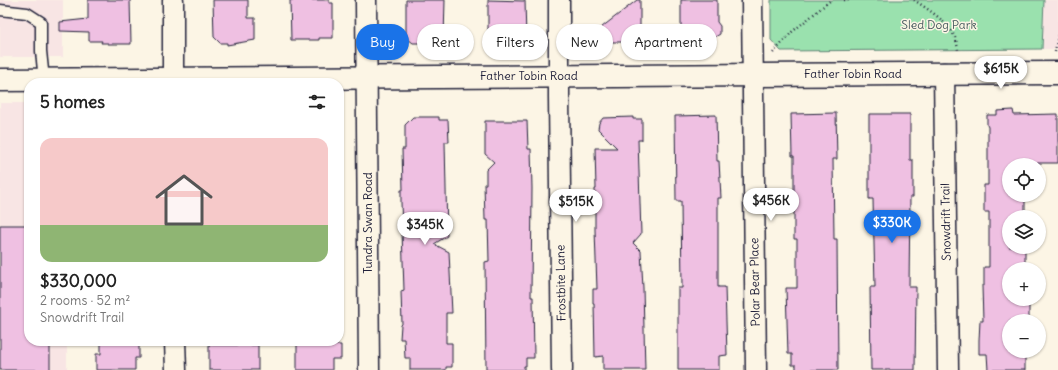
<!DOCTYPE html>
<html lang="en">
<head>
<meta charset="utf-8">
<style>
	body { margin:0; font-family:Delius,sans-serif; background:#f6f6f6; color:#222; height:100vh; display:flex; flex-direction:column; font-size:15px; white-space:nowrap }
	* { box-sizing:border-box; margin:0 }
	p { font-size:13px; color:#767676 }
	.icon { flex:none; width:22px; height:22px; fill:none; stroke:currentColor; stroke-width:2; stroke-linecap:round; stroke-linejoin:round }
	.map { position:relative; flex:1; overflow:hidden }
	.panel { position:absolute; left:24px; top:78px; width:320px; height:268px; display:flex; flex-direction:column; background:#fff; border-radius:16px; box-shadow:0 1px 3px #0004 }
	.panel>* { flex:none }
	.hud { position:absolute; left:356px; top:24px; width:380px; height:36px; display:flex; gap:8px }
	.fabs { position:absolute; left:1002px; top:158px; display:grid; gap:8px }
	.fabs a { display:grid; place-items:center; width:44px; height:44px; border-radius:50%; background:#fff; box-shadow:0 1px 3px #0004; font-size:20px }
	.price { position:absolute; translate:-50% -34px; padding:0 9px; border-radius:14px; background:#fff; color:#222; font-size:13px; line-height:26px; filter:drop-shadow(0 1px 2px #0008) }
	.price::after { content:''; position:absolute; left:50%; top:24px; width:12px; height:9px; margin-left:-6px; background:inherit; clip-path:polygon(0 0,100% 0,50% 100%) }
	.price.on { background:#1a73e8; color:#fff }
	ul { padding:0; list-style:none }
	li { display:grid; align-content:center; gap:8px; height:212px; padding:0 16px }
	li span { display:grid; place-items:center; height:124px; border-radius:12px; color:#555 }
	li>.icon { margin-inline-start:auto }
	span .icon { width:72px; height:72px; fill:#fffc; stroke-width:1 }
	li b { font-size:17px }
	h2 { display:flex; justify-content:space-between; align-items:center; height:48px; padding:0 16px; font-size:17px }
	.pill { padding:0 14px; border-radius:18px; background:#fff; box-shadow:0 1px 3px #0004; font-size:14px; line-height:36px }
	.pill.on { background:#1a73e8; color:#fff }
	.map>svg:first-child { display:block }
	.built { fill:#f8e5e4 }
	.green { fill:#9ae1ae; stroke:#5e8274 }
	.building { fill:#efc0e2; stroke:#22223b }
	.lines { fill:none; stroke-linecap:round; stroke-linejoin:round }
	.service-casing { stroke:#22223b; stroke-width:13 }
	.minor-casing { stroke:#22223b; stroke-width:23 }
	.tertiary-casing { stroke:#22223b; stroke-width:25 }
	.path { stroke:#22223b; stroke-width:2.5; stroke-dasharray:1 3; stroke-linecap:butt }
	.service { stroke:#fcf5e5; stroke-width:10 }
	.minor { stroke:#fcf5e5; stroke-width:20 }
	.tertiary { stroke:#fcf5e5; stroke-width:22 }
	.labels { text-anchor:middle; stroke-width:3; stroke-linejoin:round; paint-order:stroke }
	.park-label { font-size:12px; fill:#465b5e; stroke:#fcf5e5 }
	.street-label { font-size:12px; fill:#22223b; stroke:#fcf5e5 }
</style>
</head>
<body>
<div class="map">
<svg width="1058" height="370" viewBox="0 0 1058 370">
	<rect width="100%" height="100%" fill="#fcf5e5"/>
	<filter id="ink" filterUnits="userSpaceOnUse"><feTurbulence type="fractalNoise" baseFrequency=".025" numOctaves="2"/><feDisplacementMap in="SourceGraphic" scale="8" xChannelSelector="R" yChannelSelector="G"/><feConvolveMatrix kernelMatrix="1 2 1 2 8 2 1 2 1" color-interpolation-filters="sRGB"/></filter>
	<g filter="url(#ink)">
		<path class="built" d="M0,0H63V57H0Z
			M1044,0H1058V49H1042Z
			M0,103H29V341H67V370H0Z"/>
		<path class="green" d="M771,0H1044L1042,49L781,51L771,40Z"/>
		<path class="building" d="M88,0H130L131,44H108V43H101L102,41H89V32L60,31V22L88,19Z
			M213,0H248V18H255V40L227,45V43H220L214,37Z
			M290,0H329V3H333V38H319V40H291Z
			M406,0H445L444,38L431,39V43H413L408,39L406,35Z
			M488,0L525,1L526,38H514V43L499,44V38H488Z
			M637,0H640V37H625V42H610L601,34L602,27Z
			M681,0H717V22L720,26V34L707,42H691V38H681Z
			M1013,110L1014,115L1058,114V163H1025V165H1009V195H1025V217H1009V247H1025V269H1009V299H1029V321H1009V351H1025V370H988L987,354H979V340L980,321H983L982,286H984V267H989V212H984V185H988V127L987,125V115H997V111Z
			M836,113L837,159H833L834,239H837L838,370H796V365H792V354H788L786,288H797V239H794V156H792L791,114Z
			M869,114H910V160H913V197H910L909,287H916L915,370H871L870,287H875L873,199H869Z
			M716,115L717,161H719L721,198H718V287H725L727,355L719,356V370H678V288H682L681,201H676L675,116Z
			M413,117H439V120H448L449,142H445L447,236L434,244L449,252L452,313H446V343H452V367H446V370H410V358H405L404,339H400L401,325L402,324L401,291L404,290L401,202V190H403L402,149H405V125Z
			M633,117V119H642V140H638L641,234L633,243L641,251L643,288L645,370H603V356L595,357L594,303H593V289H597L595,230V189H596L595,148H617L598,129L599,123L603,118Z
			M485,121H527L528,149H531L532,188L531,297H533L534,358H526V366H524V370H486L485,262L489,261L488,220H485L484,184H486V170L494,162L485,154Z
			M0,225H29V341H50V370H0Z
			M101,341L139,342V358H135V370H96V354H101Z
			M297,344L341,345V359H332V370H297Z
			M209,345H258V370H209Z"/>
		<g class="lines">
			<g class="service-casing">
				<path id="service" d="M0,10L27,13L41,22V51L44,80"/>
			</g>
			<g class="minor-casing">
				<path id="minor" d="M173,0V83
					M366,0L369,370
					M559,0V97L562,370
					M752,0L756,370
					M944,73L948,370
					M175,341L176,370"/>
			</g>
			<g class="tertiary-casing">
				<path id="tertiary" d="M0,80L1058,73"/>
			</g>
			<path class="path" d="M844,0H850
				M914,0C929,10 949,22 956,40C957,44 958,48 958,52
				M1055,52L1058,35
				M773,53L792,32L831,0"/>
			<use href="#service" class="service"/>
			<use href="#minor" class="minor"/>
			<use href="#tertiary" class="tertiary"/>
		</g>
	</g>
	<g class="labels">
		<g class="park-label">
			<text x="939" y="29">Sled Dog Park</text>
		</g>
		<g class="street-label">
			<text x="853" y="78">Father Tobin Road</text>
			<text x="529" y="80">Father Tobin Road</text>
			<text transform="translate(946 222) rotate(-91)" y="4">Snowdrift Trail</text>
			<text transform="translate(368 223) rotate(-90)" y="4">Tundra Swan Road</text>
			<text transform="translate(755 282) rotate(-91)" y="4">Polar Bear Place</text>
			<text transform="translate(561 283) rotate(-91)" y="4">Frostbite Lane</text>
		</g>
	</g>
</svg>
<div class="fabs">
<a><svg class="icon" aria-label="locate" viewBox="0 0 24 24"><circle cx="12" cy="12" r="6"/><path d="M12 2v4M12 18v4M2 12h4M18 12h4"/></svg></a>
<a><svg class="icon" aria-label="layers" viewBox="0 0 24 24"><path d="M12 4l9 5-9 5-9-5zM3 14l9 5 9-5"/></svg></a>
<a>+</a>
<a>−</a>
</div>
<b class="price" style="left:1001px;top:90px">$615K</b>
<b class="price" style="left:771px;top:222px">$456K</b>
<b class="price" style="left:576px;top:223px">$515K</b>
<b class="price on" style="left:892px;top:244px">$330K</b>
<b class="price" style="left:425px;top:246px">$345K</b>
<div class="hud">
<a class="pill on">Buy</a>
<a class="pill">Rent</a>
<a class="pill">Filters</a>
<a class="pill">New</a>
<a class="pill">Apartment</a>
</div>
<section class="panel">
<h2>5 homes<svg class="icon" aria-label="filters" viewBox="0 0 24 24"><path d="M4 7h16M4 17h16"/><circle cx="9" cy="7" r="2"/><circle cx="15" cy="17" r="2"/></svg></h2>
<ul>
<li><span style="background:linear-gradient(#f6c9c9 70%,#8fb573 0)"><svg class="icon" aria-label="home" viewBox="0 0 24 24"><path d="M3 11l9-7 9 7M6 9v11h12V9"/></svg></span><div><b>$330,000</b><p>2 rooms · 52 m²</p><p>Snowdrift Trail</p></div></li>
</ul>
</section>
</div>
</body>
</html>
